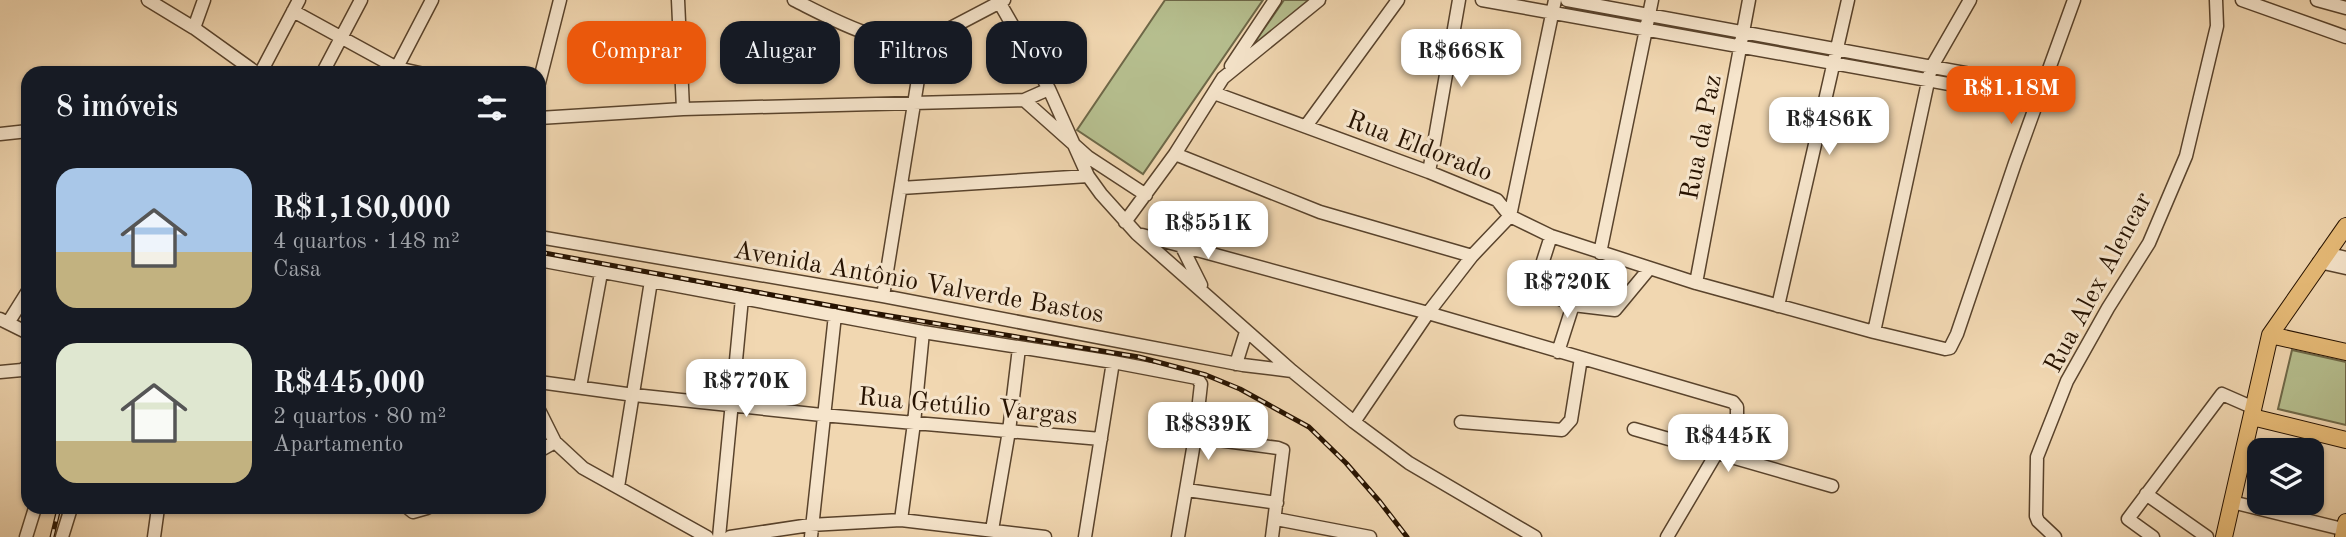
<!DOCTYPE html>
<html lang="pt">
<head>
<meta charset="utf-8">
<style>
	body { margin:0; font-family:"Old Standard TT",serif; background:#20242c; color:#f1f3f6; height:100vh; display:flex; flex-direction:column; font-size:26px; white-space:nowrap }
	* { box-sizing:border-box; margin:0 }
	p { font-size:23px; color:#9ea1a6 }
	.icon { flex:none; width:38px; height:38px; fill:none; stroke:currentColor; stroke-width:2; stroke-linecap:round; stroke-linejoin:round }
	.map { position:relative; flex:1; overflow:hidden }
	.drawer { position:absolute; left:21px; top:66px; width:525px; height:448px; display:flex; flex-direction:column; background:#171b24; border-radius:21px; box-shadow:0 2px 5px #0004 }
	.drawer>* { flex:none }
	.top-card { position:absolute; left:567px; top:21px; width:665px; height:63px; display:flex; gap:14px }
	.tools { position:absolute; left:2247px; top:438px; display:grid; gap:14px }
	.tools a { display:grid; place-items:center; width:77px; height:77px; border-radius:14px; background:#171b24; box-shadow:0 2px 5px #0004; font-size:35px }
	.price { position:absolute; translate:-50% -60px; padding:0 16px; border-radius:14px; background:#fff; color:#222; font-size:23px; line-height:46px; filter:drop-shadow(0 2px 4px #0008) }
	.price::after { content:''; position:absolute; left:50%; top:42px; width:21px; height:16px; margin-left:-10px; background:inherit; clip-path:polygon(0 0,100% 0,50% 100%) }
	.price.selected { background:#ea580c; color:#fff }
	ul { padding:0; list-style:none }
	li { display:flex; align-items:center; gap:21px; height:175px; padding:0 35px }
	li span { display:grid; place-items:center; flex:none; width:196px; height:140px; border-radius:21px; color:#555 }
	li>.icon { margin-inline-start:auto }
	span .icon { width:84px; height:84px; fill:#fffc; stroke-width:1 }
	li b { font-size:30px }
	h2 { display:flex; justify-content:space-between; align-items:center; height:84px; padding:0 35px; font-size:30px }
	.pill { padding:0 24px; border-radius:21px; background:#171b24; box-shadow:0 2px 5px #0004; font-size:24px; line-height:63px }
	.pill.selected { background:#ea580c; color:#fff }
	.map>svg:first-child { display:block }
	.green { fill:#b6bf8f; stroke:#6e6848; stroke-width:2 }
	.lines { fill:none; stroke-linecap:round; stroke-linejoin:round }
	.minor-casing { stroke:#59432c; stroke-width:15 }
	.major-casing { stroke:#261200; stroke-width:18 }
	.minor { stroke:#f6e5cc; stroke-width:12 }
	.major { stroke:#e8bc78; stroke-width:16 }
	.rail-casing { stroke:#261200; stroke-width:5 }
	.rail { stroke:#f6e5cc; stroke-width:2.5; stroke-dasharray:8; stroke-linecap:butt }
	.labels { text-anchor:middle; stroke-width:6; stroke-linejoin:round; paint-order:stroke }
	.street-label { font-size:26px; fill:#261200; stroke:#f6e5cc }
</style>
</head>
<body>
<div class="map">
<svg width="2346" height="537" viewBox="0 0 2346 537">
	<rect width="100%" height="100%" fill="#f1d7b1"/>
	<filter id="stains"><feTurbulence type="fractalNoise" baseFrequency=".00286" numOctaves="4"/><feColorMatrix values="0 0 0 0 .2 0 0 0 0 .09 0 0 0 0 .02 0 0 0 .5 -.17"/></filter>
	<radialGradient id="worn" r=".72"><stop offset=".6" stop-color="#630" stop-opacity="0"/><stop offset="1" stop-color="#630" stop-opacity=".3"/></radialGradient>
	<path class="green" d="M1165,0H1263L1143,174L1077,130Z
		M1284,0H1313L1248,52Z
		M2292,350L2346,362V425L2278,409Z"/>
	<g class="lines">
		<g class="minor-casing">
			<path id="minor" d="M148,0L194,28L258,74
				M678,0L683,109
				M794,0C836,21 876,44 924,42L1004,0
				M998,0L1049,89L1088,176L1101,194L1137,234L1292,371L1354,422L1409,463L1535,537
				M1482,0L2038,100
				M1567,0L2042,87
				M2242,0L2346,37
				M2317,0L2346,8
				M293,11L397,68L424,74
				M194,28L204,0
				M1231,66L1275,0
				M394,73L432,0
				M260,74L299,0
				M322,74L361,0
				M539,83L560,0
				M1214,93L1429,172L1497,200L1510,216L1551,236L1696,283L1874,332L1945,349L1950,348L1957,334L2015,163L2074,0
				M1024,100L1088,157L1146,195
				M539,118L683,109L1024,100L1049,89
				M1306,126L1398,0
				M0,134L28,131
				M1175,154L1320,212L1472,256
				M1429,172L1459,0
				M901,188L1088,176
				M1125,222L1175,154L1223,78L1319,0
				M1142,235L1428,313L1733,402L1737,407V415L1716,454L1667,537
				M1551,236L1543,261L1540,290L1573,305L1615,310L1649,269
				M539,237L883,296L1243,365L1292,371
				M1181,245L1201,285
				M1600,253L1652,0
				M2325,253L2346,258
				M539,260L923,332L1113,362L1197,378L1201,384L1195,437L1178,537
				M2319,262L2346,268
				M1696,283L1749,0
				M883,296L924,42
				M1778,306L1848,0
				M0,319L28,333
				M8,323L28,291
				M1874,332L1931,68L1970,0
				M1558,352L1573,305
				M1236,364L1246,332
				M0,372L22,370L28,366
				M539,382L634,395L822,415L1101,439
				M580,387L601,273
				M539,410L555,442L583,468L707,537
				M1354,422L1428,313L1472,256L1510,216L1555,0
				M1461,422L1562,430L1571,420L1581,358
				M1634,429L1832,486
				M1195,437L1278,448L1283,450L1272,537
				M539,451L555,442
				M618,487L651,281
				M1187,490L1277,503
				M2146,494L2207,537
				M2232,502L2346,530
				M408,508L413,512L427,508
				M1276,519L1370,537
				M901,520L914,423L923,332
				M992,530L1009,431L1019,348
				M26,537L35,508
				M62,537L71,508
				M154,537L158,508
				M719,537L742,298
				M730,537L810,525L901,520L1045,537
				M811,537L835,315
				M1085,537L1113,362
				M2055,537L2038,521L2036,516L2037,457L2067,381L2108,308L2149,243L2186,156L2217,26L2216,0
				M2153,537L2128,519L2222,394L2254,408"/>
		</g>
		<g class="major-casing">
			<path id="major" d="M2270,335L2346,352
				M2252,417L2346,440
				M2224,537L2270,335L2346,226
				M2343,537L2346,522"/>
		</g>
		<use href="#minor" class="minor"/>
		<use href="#major" class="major"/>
		<g class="rail-casing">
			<path id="rail" d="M539,252L860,311L1139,357L1206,375L1240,389L1309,427L1346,463L1380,502L1407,537
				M52,537L59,508"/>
		</g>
		<use href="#rail" class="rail"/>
	</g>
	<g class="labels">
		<g class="street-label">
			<text transform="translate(1700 137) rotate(-79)" y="9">Rua da Paz</text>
			<text transform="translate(1420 145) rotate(21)" y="9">Rua Eldorado</text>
			<text transform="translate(919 281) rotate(10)" y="9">Avenida Antônio Valverde Bastos</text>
			<text transform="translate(2097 282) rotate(-62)" y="9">Rua Alex Alencar</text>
			<text transform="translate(968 405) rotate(5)" y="9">Rua Getúlio Vargas</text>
		</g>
	</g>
	<rect width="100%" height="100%" filter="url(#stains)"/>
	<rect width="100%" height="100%" fill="url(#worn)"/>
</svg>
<div class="tools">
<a><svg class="icon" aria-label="layers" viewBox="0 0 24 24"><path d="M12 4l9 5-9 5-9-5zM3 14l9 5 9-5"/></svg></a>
</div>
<b class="price" style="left:1461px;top:89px">R$668K</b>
<b class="price selected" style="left:2011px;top:126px">R$1.18M</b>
<b class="price" style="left:1829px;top:157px">R$486K</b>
<b class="price" style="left:1208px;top:261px">R$551K</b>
<b class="price" style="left:1567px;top:320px">R$720K</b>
<b class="price" style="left:746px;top:419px">R$770K</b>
<b class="price" style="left:1208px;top:462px">R$839K</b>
<b class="price" style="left:1728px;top:474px">R$445K</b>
<div class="top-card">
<a class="pill selected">Comprar</a>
<a class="pill">Alugar</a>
<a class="pill">Filtros</a>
<a class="pill">Novo</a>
</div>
<section class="drawer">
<h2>8 imóveis<svg class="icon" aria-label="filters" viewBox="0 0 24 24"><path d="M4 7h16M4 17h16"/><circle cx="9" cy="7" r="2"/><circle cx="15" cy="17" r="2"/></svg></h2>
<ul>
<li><span style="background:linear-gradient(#a9c7e8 60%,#c2b280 0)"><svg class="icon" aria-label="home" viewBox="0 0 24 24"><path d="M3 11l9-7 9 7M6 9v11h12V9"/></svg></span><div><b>R$1,180,000</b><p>4 quartos · 148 m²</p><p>Casa</p></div></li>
<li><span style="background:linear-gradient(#dfe7d0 70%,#c2b280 0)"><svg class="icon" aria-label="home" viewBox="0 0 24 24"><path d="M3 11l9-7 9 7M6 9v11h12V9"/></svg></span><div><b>R$445,000</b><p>2 quartos · 80 m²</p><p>Apartamento</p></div></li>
</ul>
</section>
</div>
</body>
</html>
